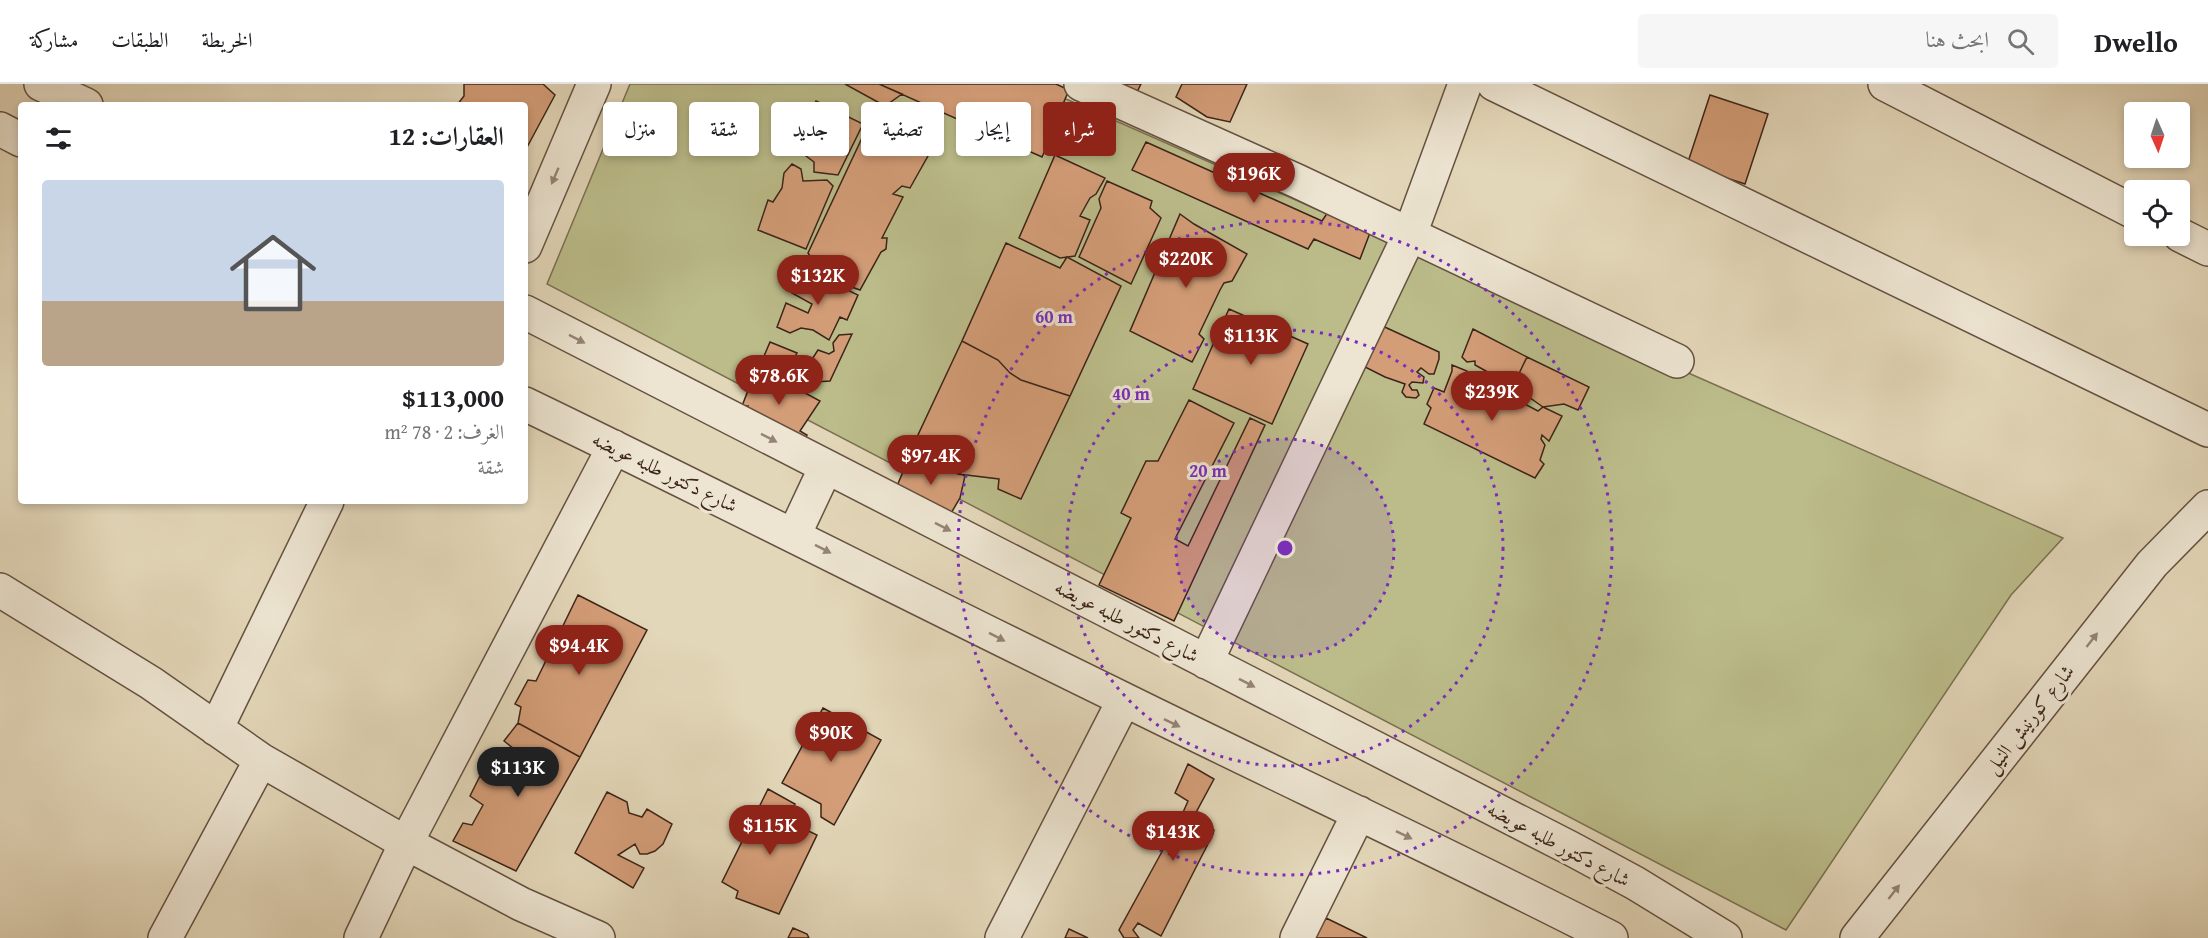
<!DOCTYPE html>
<html lang="ar">
<head>
<meta charset="utf-8">
<style>
	body { margin:0; font-family:"Gentium Book Plus",Amiri,serif; background:#f6f6f6; color:#202124; direction:rtl; height:100vh; display:flex; flex-direction:column; font-size:22px; white-space:nowrap }
	* { box-sizing:border-box; margin:0 }
	p { font-size:20px; color:#757577 }
	.icon { flex:none; width:33px; height:33px; fill:none; stroke:currentColor; stroke-width:2; stroke-linecap:round; stroke-linejoin:round }
	.map { position:relative; flex:1; overflow:hidden; direction:ltr }
	.side { position:absolute; left:18px; top:18px; width:510px; height:402px; display:flex; flex-direction:column; background:#fff; border-radius:6px; box-shadow:0 3px 9px #0003; direction:rtl }
	.side>* { flex:none }
	.banner { position:absolute; left:546px; top:18px; width:570px; height:54px; direction:rtl; display:flex; gap:12px }
	.needle { width:39px; rotate:177deg }
	.buttons { position:absolute; left:2124px; top:18px; display:grid; gap:12px }
	.buttons a { display:grid; place-items:center; width:66px; height:66px; border-radius:6px; background:#fff; box-shadow:0 3px 9px #0003; font-size:30px }
	.price { position:absolute; translate:-50% -51px; padding:0 14px; border-radius:21px; background:#8f2418; color:#fff; font-size:20px; line-height:39px; filter:drop-shadow(0 2px 3px #0008) }
	.price::after { content:''; position:absolute; left:50%; top:36px; width:18px; height:14px; margin-left:-9px; background:inherit; clip-path:polygon(0 0,100% 0,50% 100%) }
	.price.current { background:#222; color:#fff }
	ul { padding:0; list-style:none }
	li { display:grid; align-content:center; gap:12px; height:318px; padding:0 24px }
	li span { display:grid; place-items:center; height:186px; border-radius:6px; color:#555 }
	li>.icon { margin-inline-start:auto }
	span .icon { width:108px; height:108px; fill:#fffc; stroke-width:1 }
	li b { font-size:26px }
	h2 { display:flex; justify-content:space-between; align-items:center; height:72px; padding:0 24px; font-size:26px }
	.pill { padding:0 21px; border-radius:6px; background:#fff; box-shadow:0 3px 9px #0003; font-size:21px; line-height:54px }
	.pill.current { background:#8f2418; color:#fff }
	header { display:flex; align-items:center; gap:36px; box-sizing:border-box; height:84px; padding:0 30px; background:#fff; border-bottom:2px solid #e0e0e0 }
	header strong { font-size:28px }
	nav { display:flex; gap:33px; margin-inline-start:auto; font-size:21px }
	.search { width:420px; height:54px; background:#f6f6f6; display:flex; align-items:center; gap:15px; box-sizing:border-box; padding:0 21px; border-radius:6px; color:#757577; font-size:22px }
	.map>svg:first-child { display:block }
	.green { fill:#bbbc8a; stroke:#7b7052; stroke-width:1.5 }
	.building { fill:#d39d77; stroke:#3b2419; stroke-width:1.5 }
	.lines { fill:none; stroke-linecap:round; stroke-linejoin:round }
	.minor-casing { stroke:#655141; stroke-width:36 }
	.minor { stroke:#ede5d2; stroke-width:33 }
	.oneway { fill:#948476 }
	.ring { fill:none; stroke:#7b2cbf; stroke-width:3; stroke-dasharray:3 6 }
	.labels { text-anchor:middle; stroke-width:6; stroke-linejoin:round; paint-order:stroke }
	.street-label { font-size:20px; fill:#3b2419; stroke:#ede5d2 }
	.centre { fill:#7b2cbf; stroke:#ede5d2; stroke-width:3 }
	.ring-label { font-size:18px; text-anchor:middle; font-weight:bold; fill:#7b2cbf; stroke:#ede5d2; stroke-width:6; stroke-linejoin:round; paint-order:stroke }
</style>
</head>
<body>
<header>
<strong>Dwello</strong>
<div class="search"><svg class="icon" aria-label="search" viewBox="0 0 24 24"><circle cx="10" cy="10" r="6"/><path d="M15 15l6 6"/></svg>ابحث هنا</div>
<nav><a>الخريطة</a><a>الطبقات</a><a>مشاركة</a></nav>
</header>
<div class="map">
<svg width="2208" height="854" viewBox="0 0 2208 854">
	<rect width="100%" height="100%" fill="#e3d7b9"/>
	<filter id="stains"><feTurbulence type="fractalNoise" baseFrequency=".00333" numOctaves="4"/><feColorMatrix values="0 0 0 0 .2 0 0 0 0 .09 0 0 0 0 .02 0 0 0 .5 -.17"/></filter>
	<radialGradient id="worn" r=".72"><stop offset=".6" stop-color="#630" stop-opacity="0"/><stop offset="1" stop-color="#630" stop-opacity=".3"/></radialGradient>
	<path class="green" d="M630,0H1032L2063,454L2011,511L1786,846L547,200Z"/>
	<path class="building" d="M464,0H543L555,11L525,67V21H457L464,12Z
		M845,0H879L902,10L885,22Z
		M879,0H1056L1069,6L1060,27L1067,31L1063,40L1059,35L1042,73Z
		M1092,0H1141L1131,20Z
		M1182,0H1247L1230,38L1207,33L1176,13Z
		M1710,11L1768,30L1745,100L1687,81Z
		M816,17L863,40L838,91L814,88V78L798,66Z
		M878,20L892,24L894,34L923,49L924,58L933,63L910,104L902,102L893,110L903,113L882,154H887L886,165L881,168L860,206L814,189V178L808,169Z
		M1146,58L1322,137L1332,122L1373,141L1360,175L1314,155L1308,165L1132,86Z
		M1055,71L1105,94L1096,110L1090,114L1080,132L1090,136L1075,172L1060,174L1019,154Z
		M792,80L801,85L803,97L827,96L833,102L806,165L758,146L768,116L773,118L782,104L784,89Z
		M1107,97L1152,117L1150,124L1161,134L1131,200L1079,173L1101,124L1099,115Z
		M1180,130L1194,140L1247,170L1232,197L1224,199L1220,206L1199,250L1204,255L1192,278L1130,247Z
		M1006,159L1060,184L1067,173L1121,202L1070,312L1021,296L1010,289L998,276L962,257Z
		M806,186L858,211L847,236L840,233L829,256L813,246L801,244L790,249L777,243L786,219L808,229L812,220L792,209Z
		M1229,225L1308,260L1272,340L1193,305Z
		M1376,239L1439,268V275L1434,290H1429L1421,284L1417,288L1424,293L1423,299L1412,298L1409,301L1412,306H1417L1419,311L1416,314L1406,313L1402,308L1405,300L1385,293L1361,281Z
		M1473,245L1527,273L1513,302L1475,281V277L1467,278L1462,273Z
		M852,250L830,297L814,298L803,289L818,266L829,270L834,267L833,259L839,251Z
		M962,257L998,276L1010,289L1021,296L1070,312L1021,415L998,405L999,395L958,390L910,368Z
		M770,258L797,269L790,282L781,280L777,285L784,287L781,293L759,284Z
		M1527,273L1589,303L1578,326L1564,320L1543,323L1513,302Z
		M1452,281L1467,287L1469,291L1538,327L1543,323L1562,332L1549,357L1542,351L1541,355L1545,361L1540,376L1544,380L1535,394L1424,340L1431,324L1427,320L1434,304L1444,308L1452,287Z
		M757,283L820,317L800,347L807,351L803,361L745,332L748,322H742Z
		M1189,316L1234,339L1175,455L1188,462L1250,334L1265,341L1174,537L1099,501L1131,434L1121,429L1146,377H1158Z
		M911,369L965,392L960,414L947,436L894,409Z
		M578,511L647,546L580,673L518,639L521,623L515,620L528,596L536,597Z
		M823,624L881,656L834,741L821,733V720L782,699Z
		M518,639L580,673L516,787L453,757L463,739L472,741L483,721L470,712L480,692L494,699L514,665L504,657Z
		M1188,680L1214,695L1192,736L1214,746L1213,750L1161,852L1138,839L1133,846L1139,854H1124L1119,846L1181,733L1188,717L1175,709Z
		M768,705L795,720L786,736L817,751L779,830L736,814L738,807L722,798Z
		M607,708L627,718L629,729L642,733L647,725L672,740L663,760L655,767L647,770H640L635,760L618,771L644,784L633,804L575,769Z
		M1326,834L1367,854H1315Z
		M793,844L807,850L809,854H788Z
		M1069,845L1088,854H1065Z"/>
	<g class="lines">
		<g class="minor-casing">
			<path id="minor" d="M41,0L86,21
				M1081,0L1297,97L1677,277
				M1494,0L2208,346
				M1885,0L2134,128
				M0,45L21,56
				M2180,151L2208,165
				M525,162L594,0
				M525,228L1570,764L1635,799L1725,854
				M525,320C726,417 924,518 1125,616C1287,696 1451,772 1611,854
				M794,451L826,383
				M0,506L151,599L261,676L406,759L521,820L598,854
				M1206,578L1410,150L1465,0
				M216,645L327,417
				M165,854L261,676
				M361,854L406,759L614,363
				M1002,854L1124,616
				M1297,854L1359,729
				M1857,854L2152,480L2208,423"/>
		</g>
		<use href="#minor" class="minor"/>
	</g>
	<defs><path id="oneway-solid" d="M-6-.8H1V-3.2L6.5 0L1 3.2V.8H-6Z" transform="scale(1.5)"/></defs>
	<g class="oneway">
		<use href="#oneway-solid" transform="translate(555 92) rotate(113)"/>
		<use href="#oneway-solid" transform="translate(577 255) rotate(27)"/>
		<use href="#oneway-solid" transform="translate(769 354) rotate(27)"/>
		<use href="#oneway-solid" transform="translate(943 443) rotate(27)"/>
		<use href="#oneway-solid" transform="translate(823 465) rotate(27)"/>
		<use href="#oneway-solid" transform="translate(997 553) rotate(27)"/>
		<use href="#oneway-solid" transform="translate(2092 556) rotate(-52)"/>
		<use href="#oneway-solid" transform="translate(1247 599) rotate(27)"/>
		<use href="#oneway-solid" transform="translate(1172 639) rotate(26)"/>
		<use href="#oneway-solid" transform="translate(1404 751) rotate(26)"/>
		<use href="#oneway-solid" transform="translate(1894 808) rotate(-52)"/>
	</g>
	<circle cx="1285" cy="464" r="109" fill="#7b2cbf" fill-opacity=".12"/>
	<g class="ring">
		<circle cx="1285" cy="464" r="109"/>
		<circle cx="1285" cy="464" r="218"/>
		<circle cx="1285" cy="464" r="327"/>
	</g>
	<g class="labels">
		<g class="street-label">
			<text transform="translate(665 388) rotate(26)" y="7">شارع دكتور طلبه عويضه</text>
			<text transform="translate(1127 537) rotate(27)" y="7">شارع دكتور طلبه عويضه</text>
			<text transform="translate(2029 635) rotate(-52)" y="7">شارع كورنيش النيل</text>
			<text transform="translate(1559 760) rotate(28)" y="7">شارع دكتور طلبه عويضه</text>
		</g>
	</g>
	<circle cx="1285" cy="464" r="9" class="centre"/>
	<g class="ring-label">
		<text x="1054" y="239">60 m</text>
		<text x="1131" y="316">40 m</text>
		<text x="1208" y="393">20 m</text>
	</g>
	<rect width="100%" height="100%" filter="url(#stains)"/>
	<rect width="100%" height="100%" fill="url(#worn)"/>
</svg>
<div class="buttons">
<a><svg class="needle" viewBox="-14 -14 28 28"><path d="M0-13l5 13h-10z" fill="#e53935"/><path d="M0 13l5-13h-10z" fill="#757577"/></svg></a>
<a><svg class="icon" aria-label="locate" viewBox="0 0 24 24"><circle cx="12" cy="12" r="6"/><path d="M12 2v4M12 18v4M2 12h4M18 12h4"/></svg></a>
</div>
<b class="price" style="left:1254px;top:120px">$196K</b>
<b class="price" style="left:1186px;top:205px">$220K</b>
<b class="price" style="left:818px;top:222px">$132K</b>
<b class="price" style="left:1251px;top:282px">$113K</b>
<b class="price" style="left:779px;top:322px">$78.6K</b>
<b class="price" style="left:1492px;top:338px">$239K</b>
<b class="price" style="left:931px;top:402px">$97.4K</b>
<b class="price" style="left:579px;top:592px">$94.4K</b>
<b class="price" style="left:831px;top:679px">$90K</b>
<b class="price current" style="left:518px;top:714px">$113K</b>
<b class="price" style="left:770px;top:772px">$115K</b>
<b class="price" style="left:1173px;top:778px">$143K</b>
<div class="banner">
<a class="pill current">شراء</a>
<a class="pill">إيجار</a>
<a class="pill">تصفية</a>
<a class="pill">جديد</a>
<a class="pill">شقة</a>
<a class="pill">منزل</a>
</div>
<section class="side">
<h2>العقارات: 12<svg class="icon" aria-label="filters" viewBox="0 0 24 24"><path d="M4 7h16M4 17h16"/><circle cx="9" cy="7" r="2"/><circle cx="15" cy="17" r="2"/></svg></h2>
<ul>
<li><span style="background:linear-gradient(#c9d6e8 65%,#b9a48a 0)"><svg class="icon" aria-label="home" viewBox="0 0 24 24"><path d="M3 11l9-7 9 7M6 9v11h12V9"/></svg></span><div><b>$113,000</b><p>الغرف: 2 · 78 m²</p><p>شقة</p></div></li>
</ul>
</section>
</div>
</body>
</html>
